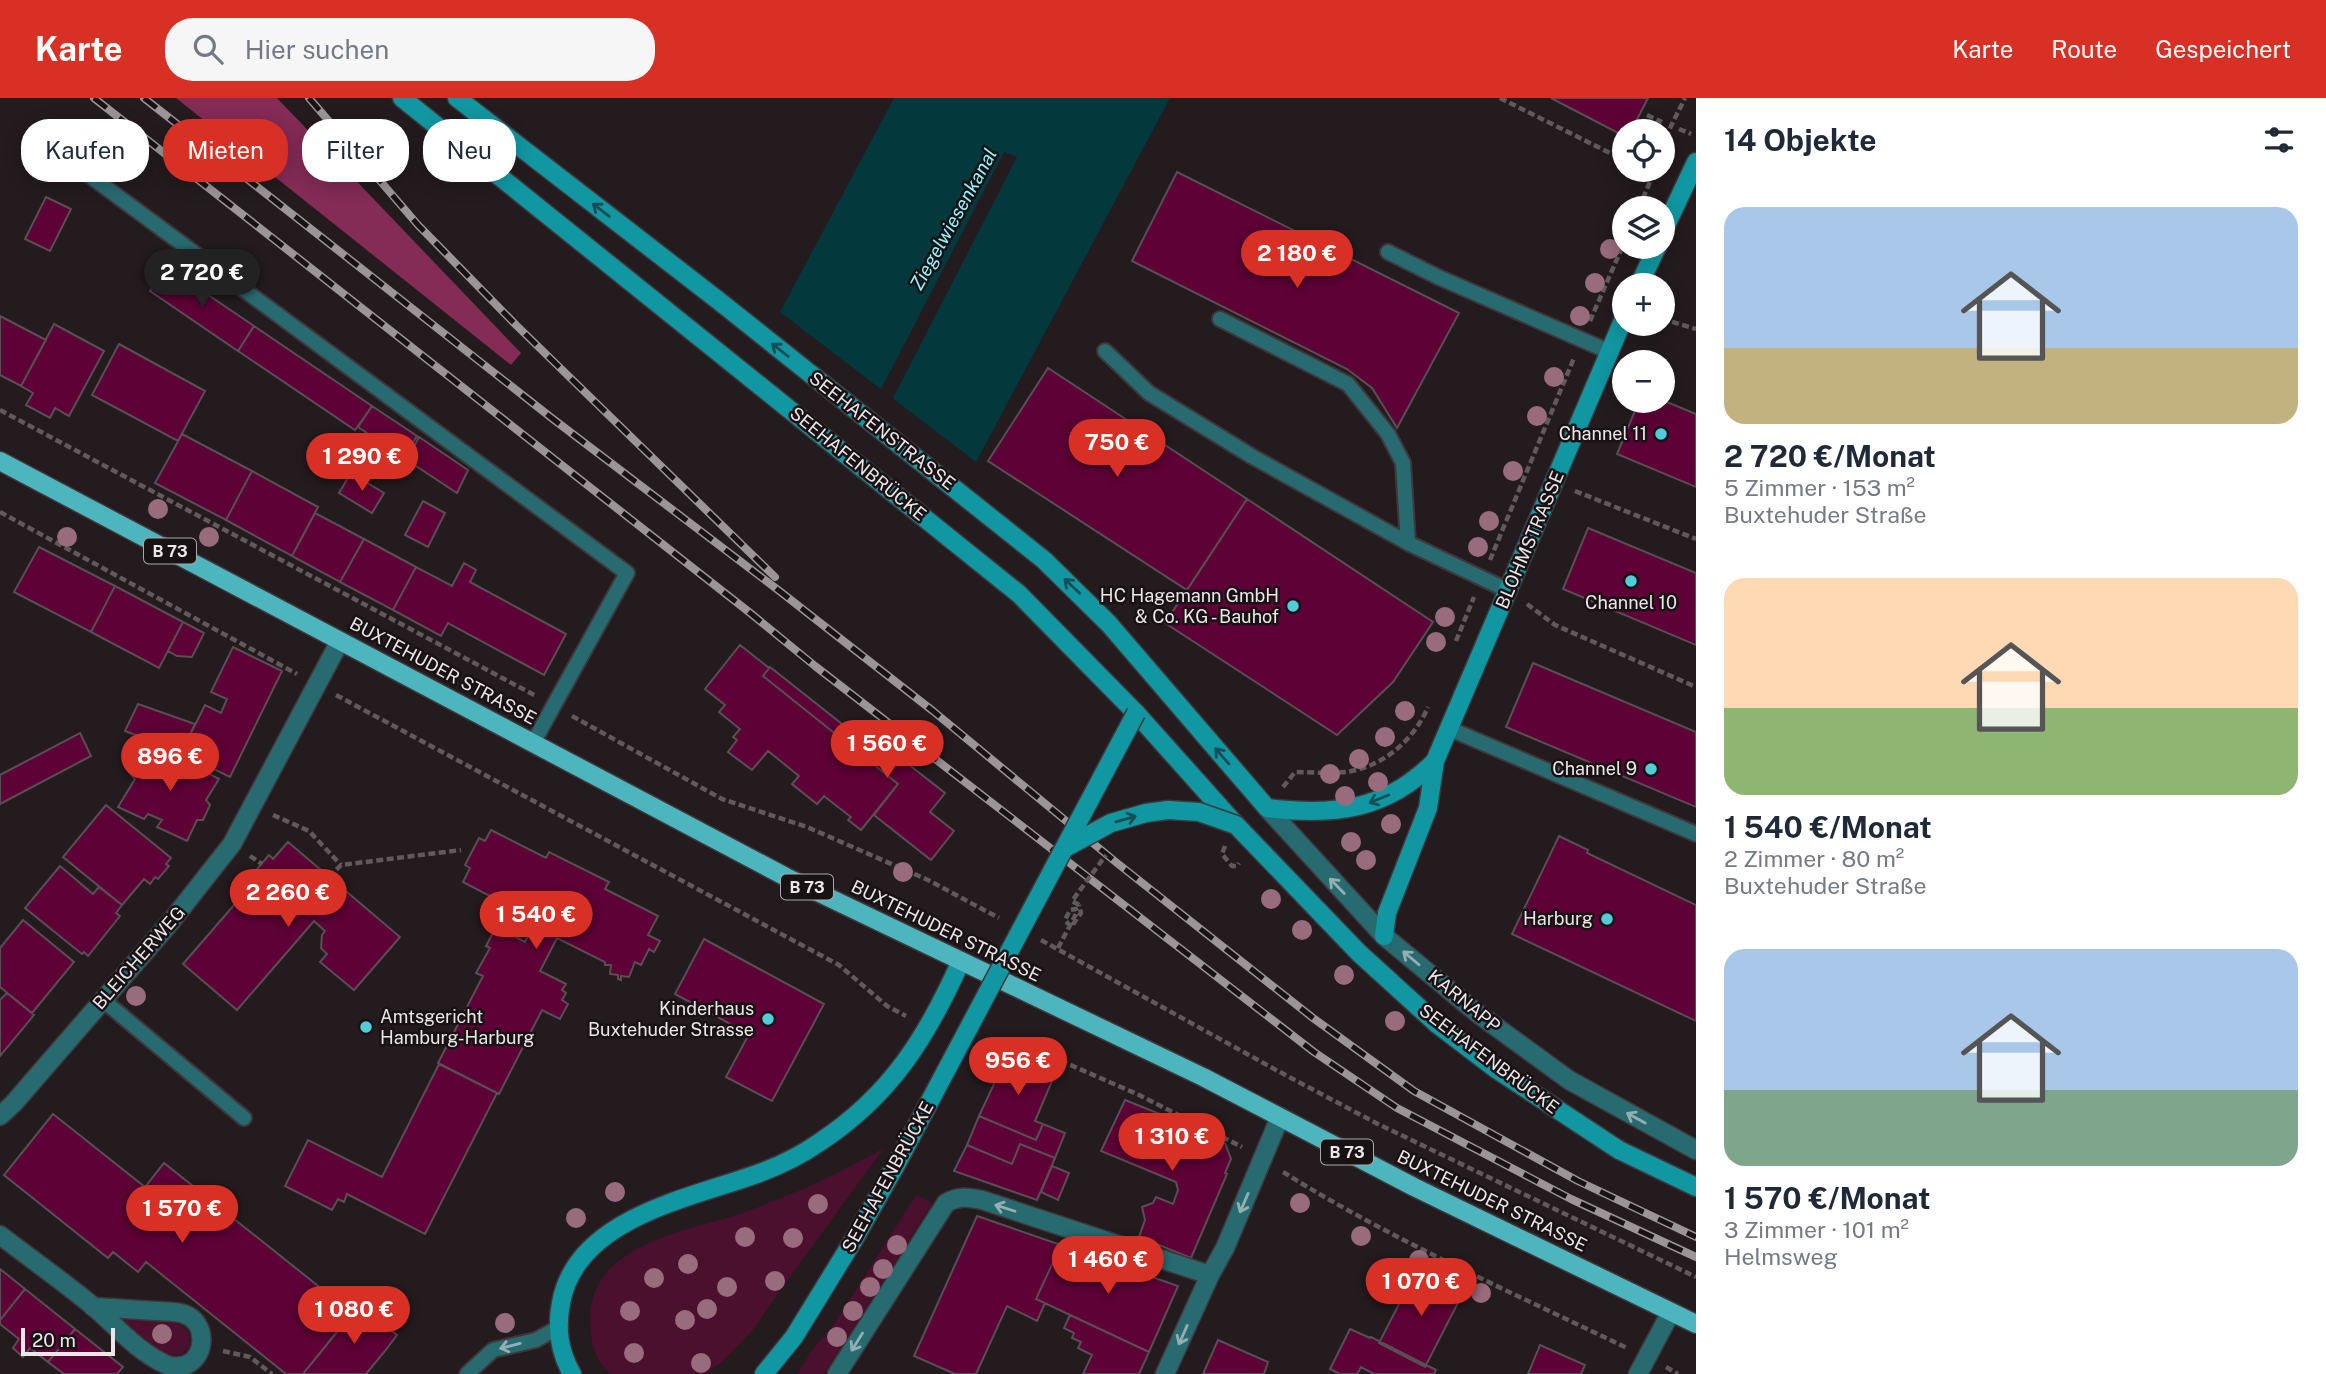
<!DOCTYPE html>
<html lang="de">
<head>
<meta charset="utf-8">
<style>
	body { margin:0; font-family:"Public Sans",sans-serif; background:#f6f6f7; color:#1f2937; height:100vh; display:flex; flex-direction:column; font-size:26px; white-space:nowrap }
	* { box-sizing:border-box; margin:0 }
	p { font-size:23px; color:#747a83 }
	.icon { flex:none; width:38px; height:38px; fill:none; stroke:currentColor; stroke-width:2; stroke-linecap:round; stroke-linejoin:round }
	.map { position:relative; flex:1; overflow:hidden }
	.details { display:flex; flex-direction:column; background:#fff; width:630px }
	.details>* { flex:none }
	.banner { position:absolute; left:21px; top:21px; width:665px; height:63px; display:flex; gap:14px }
	.controls { position:absolute; left:1612px; top:21px; display:grid; gap:14px }
	.controls a { display:grid; place-items:center; width:63px; height:63px; border-radius:50%; background:#fff; box-shadow:0 4px 18px #0003; font-size:35px }
	.scale { position:absolute; left:21px; bottom:18px; width:94px; box-sizing:border-box; padding-left:7px; border:4px solid #ebe6e8; border-top:0; font-size:19px; line-height:24px; white-space:nowrap; color:#ebe6e8; -webkit-text-stroke:5px #191215; paint-order:stroke }
	.price { position:absolute; translate:-50% -60px; padding:0 16px; border-radius:24px; background:#d93025; color:#fff; font-size:23px; line-height:46px; filter:drop-shadow(0 2px 4px #0008) }
	.price::after { content:''; position:absolute; left:50%; top:42px; width:21px; height:16px; margin-left:-10px; background:inherit; clip-path:polygon(0 0,100% 0,50% 100%) }
	.price.active { background:#222; color:#fff }
	ul { padding:0; list-style:none }
	li { display:grid; align-content:center; gap:14px; height:371px; padding:0 28px }
	li span { display:grid; place-items:center; height:217px; border-radius:21px; color:#555 }
	li>.icon { margin-inline-start:auto }
	span .icon { width:126px; height:126px; fill:#fffc; stroke-width:1 }
	li b { font-size:30px }
	h2 { display:flex; justify-content:space-between; align-items:center; height:84px; padding:0 28px; font-size:30px }
	.pill { padding:0 24px; border-radius:28px; background:#fff; box-shadow:0 4px 18px #0003; font-size:24px; line-height:63px }
	.pill.active { background:#d93025; color:#fff }
	header { display:flex; align-items:center; gap:42px; box-sizing:border-box; height:98px; padding:0 35px; background:#d93025; color:#fff }
	header strong { font-size:33px }
	nav { display:flex; gap:38px; margin-inline-start:auto; font-size:24px }
	.search { width:490px; height:63px; background:#f6f6f7; display:flex; align-items:center; gap:18px; box-sizing:border-box; padding:0 24px; border-radius:28px; color:#747a83; font-size:26px }
	main { display:flex; flex:1; min-height:0 }
	.map>svg:first-child { display:block }
	.green { fill:#4a102d }
	.forest { fill:#842b56 }
	.water { fill:#03383d }
	.pier { fill:#231b1e }
	.building { fill:#5e0136; stroke:#584f52; stroke-width:2 }
	.lines { fill:none; stroke-linecap:round; stroke-linejoin:round }
	.lane-casing { stroke:#3f373a; stroke-width:18 }
	.street-casing { stroke:#3f373a; stroke-width:21 }
	.secondary-casing { stroke:#3f373a; stroke-width:21 }
	.primary-casing { stroke:#3f373a; stroke-width:21 }
	.path { stroke:#615a5d; stroke-width:4.5; stroke-dasharray:7 3.5; stroke-linecap:butt }
	.lane { stroke:#276b71; stroke-width:14 }
	.street { stroke:#276b71; stroke-width:18 }
	.secondary { stroke:#1197a2; stroke-width:18 }
	.primary { stroke:#4cb5be; stroke-width:18 }
	.rail-casing { stroke:#9c9598; stroke-width:8 }
	.rail { stroke:#191215; stroke-width:5; stroke-dasharray:16; stroke-linecap:butt }
	.secondary-bridge-casing { stroke:#3f373a; stroke-width:21; stroke-linecap:butt }
	.path-bridge { stroke:#615a5d; stroke-width:4.5; stroke-dasharray:7 3.5; stroke-linecap:butt }
	.secondary-bridge { stroke:#1197a2; stroke-width:18 }
	.tree { fill:#986b7d }
	.oneway { stroke:#154e54 }
	.oneway2 { stroke:#93afb2 }
	.poi-dot { fill:#52ccd6; stroke:#191215; stroke-width:2.5 }
	.labels { text-anchor:middle; stroke-width:5; stroke-linejoin:round; paint-order:stroke }
	.shield { fill:#191215; stroke:#aca6a9; stroke-width:2 }
	.shield-label { font-size:16px; font-weight:bold; fill:#ebe6e8 }
	.street-label { font-size:18px; fill:#ebe6e8; stroke:#191215 }
	.poi-label { font-size:18px; fill:#ebe6e8; stroke:#191215; text-anchor:end }
	.water-label { font-size:19px; font-style:italic; fill:#90f5ff; stroke:#191215 }
</style>
</head>
<body>
<header>
<strong>Karte</strong>
<div class="search"><svg class="icon" aria-label="search" viewBox="0 0 24 24"><circle cx="10" cy="10" r="6"/><path d="M15 15l6 6"/></svg>Hier suchen</div>
<nav><a>Karte</a><a>Route</a><a>Gespeichert</a></nav>
</header>
<main>
<div class="map">
<svg width="1696" height="1276" viewBox="0 0 1696 1276">
	<rect width="100%" height="100%" fill="#231b1e"/>
	<path class="green" d="M884,1050L774,1201L753,1232L722,1264L705,1276H610C594,1261 591,1244 590,1223C589,1145 688,1133 743,1115C757,1110 770,1104 783,1099C818,1086 851,1068 884,1050Z
		M916,1097L932,1105L824,1276H797L813,1251L833,1228Z
		M129,1220C149,1221 181,1217 190,1238L189,1249L180,1257L165,1256L126,1227L124,1223Z"/>
	<path class="forest" d="M176,0H277L521,255L511,267Z"/>
	<path class="water" d="M894,0H1170L976,364L780,214Z"/>
	<path class="pier" d="M1004,54L1017,59L892,302L880,293Z"/>
	<path class="building" d="M1551,0H1648L1631,33H1624V38Z
		M1177,74L1459,215L1397,330L1372,290L1347,271L1132,163Z
		M46,99L71,111L50,153L25,141Z
		M167,169L254,228L238,253L150,193Z
		M0,218L46,242L21,288L0,277Z
		M54,226L104,253L69,318L55,310L50,320L26,307L33,295L21,288Z
		M254,228L372,308L355,332L238,253Z
		M119,246L205,293L178,343L92,297Z
		M1048,270L1247,401L1187,492L988,363Z
		M1662,302L1696,316V389L1617,356L1639,303Z
		M372,308L417,338L403,359L358,329Z
		M182,336L252,373L226,422L155,385Z
		M419,339L468,372L457,395L407,362Z
		M252,373L318,409L292,458L226,422Z
		M351,375L384,395L372,415L339,395Z
		M1247,401L1433,524L1393,584L1337,637L1165,525Z
		M423,403L445,415L428,449L405,437Z
		M315,415L364,441L340,484L292,458Z
		M1588,430L1696,475V547L1563,491Z
		M364,441L416,469L393,512L340,484Z
		M39,449L115,488L91,534L14,494Z
		M464,465L476,472L470,484L566,536L544,577L448,525L441,538L393,512L416,469L452,488Z
		M115,488L183,524L159,570L91,534Z
		M183,524L204,535L192,559L177,558L168,553Z
		M740,547L769,570L763,578L898,686L861,732L848,722L851,719L824,698L817,706L792,686L799,678L768,653L752,672L728,654L737,642L733,639L740,631L719,614L725,607L705,591Z
		M233,549L282,573L230,679L181,655L205,607L221,615L227,601L211,594Z
		M1533,565L1696,634V709L1506,629Z
		M770,569L856,637L862,630L945,695L930,714L954,733L931,762L874,717L898,686L763,578Z
		M138,606L195,626L181,655L125,633Z
		M80,635L91,658L0,706V677Z
		M167,648L190,660L187,664L219,681L206,702L210,707L203,722H197L187,743L157,729L162,722L148,716L144,721L118,709L135,681L128,673L134,661L155,672Z
		M106,707L171,760L166,766L169,768L158,781L155,779L150,786L144,781L122,807L63,759Z
		M491,732L546,760L549,754L609,784L605,791L658,818L648,837L660,843L654,854L649,851L641,867L635,864L629,879L621,878V882L618,881V877L610,876L611,867H605V864L557,840L540,873L566,886L562,892L566,895L562,902L568,906L560,921L542,912L499,996L438,965L483,878L476,875L490,850L486,848L496,829L525,844L534,827L513,816L515,811L463,784L470,770L465,767L479,740L485,743Z
		M1559,738L1588,752L1587,755L1696,807V923L1512,836Z
		M288,744L400,839L354,892L320,864L327,856L321,850L322,837L325,833L314,823L237,912L183,866L241,799L237,795L269,757L273,761Z
		M60,768L93,796L99,789L122,807L116,815L120,818L88,858L84,854L82,856L25,810Z
		M23,822L74,864L32,915L0,889V850Z
		M704,841L824,906L772,1003L726,979L749,936L675,896Z
		M7,895L34,917L0,958V902Z
		M1008,956L1055,976L1035,1023L1043,1026L1036,1042L979,1018Z
		M439,966L497,995L425,1136L347,1096L344,1104L338,1101L332,1112L285,1088L308,1042L382,1079Z
		M1125,1002L1212,1037L1211,1040L1225,1045L1231,1061L1225,1075L1227,1076L1191,1160L1139,1139L1145,1122L1142,1109L1153,1105L1156,1099L1173,1106L1178,1092L1176,1084L1101,1053Z
		M53,1016L145,1089L164,1065L352,1215L303,1276H286L146,1164L138,1174L113,1154L108,1160L4,1077Z
		M979,1018L1036,1042L1043,1026L1065,1035L1055,1060L1020,1046L1012,1066L967,1047Z
		M1020,1046L1055,1060L1037,1102L954,1073L967,1047L1012,1066Z
		M1052,1068L1069,1075L1058,1102L1041,1094Z
		M977,1118L1061,1147L1036,1201L1045,1205L1037,1223L1007,1208L976,1276H955L914,1258Z
		M1061,1147L1178,1188L1149,1254L1036,1201Z
		M0,1171L25,1191L0,1222Z
		M1417,1171L1463,1195L1425,1269L1379,1245Z
		M25,1191L75,1231L48,1264L30,1250L23,1259L13,1250L19,1241L0,1226V1222Z
		M359,1207L397,1237L385,1253L366,1276H303Z
		M1070,1217L1149,1254L1139,1276H1083L1092,1257L1078,1250L1081,1244L1072,1240L1074,1235L1064,1230Z
		M75,1231L123,1269L117,1276H64L48,1264Z
		M1350,1231L1370,1240L1371,1239L1436,1272L1434,1276H1374L1361,1269L1357,1276H1340L1330,1271Z
		M1218,1242L1268,1264L1264,1276H1203Z
		M1540,1247L1585,1267L1581,1276H1528Z"/>
	<g class="lines">
		<g class="lane-casing">
			<path id="lane" d="M51,49L627,475L533,645
				M1388,154L1438,179L1610,254
				M1220,221L1348,286L1388,336L1403,365L1408,445L1509,493
				M1105,253L1149,295L1253,359L1408,445
				M1450,631L1696,736
				M103,902L244,1020
				M467,1276L493,1252L536,1242L559,1229"/>
		</g>
		<g class="street-casing">
			<path id="street" d="M1267,710L1384,838L1477,915L1569,982L1696,1052
				M0,1018L13,1006L169,826L232,746L340,543
				M0,1137C31,1161 64,1184 94,1209C117,1229 137,1253 165,1266C171,1269 179,1269 186,1267C207,1258 207,1224 184,1216C176,1213 166,1214 158,1213C136,1212 115,1210 93,1209
				M837,1276L946,1105C958,1098 969,1099 982,1102L1210,1177
				M1165,1276L1210,1177L1225,1150L1280,1019
				M1638,1276L1671,1214"/>
		</g>
		<g class="secondary-casing">
			<path id="secondary" d="M402,0L1019,496L1136,615L1236,727
				M457,0L719,203L1044,462L1109,526L1267,710C1333,718 1386,713 1435,663
				M1662,136L1696,64
				M1639,187L1657,149
				M1384,838L1387,815L1428,710L1435,663L1624,220
				M1619,1052L1696,1089
				M572,1276C559,1253 556,1231 561,1205C576,1121 687,1101 754,1077C777,1069 800,1058 820,1044C891,997 927,939 961,863
				M764,1276L794,1239L853,1143L897,1065"/>
		</g>
		<g class="primary-casing">
			<path id="primary" d="M0,363L786,779L1203,979L1414,1089L1696,1226"/>
		</g>
		<path class="path" d="M1500,0L1624,62
			M1647,17L1662,24
			M1679,31L1691,36
			M1662,50L1671,28L1685,0
			M1639,110L1655,72
			M1662,221L1696,231
			M1590,223L1624,145
			M0,312L536,598
			M1575,393L1696,441
			M0,414L297,576
			M1490,462L1574,260
			M1527,506L1555,527L1696,589
			M1456,543L1474,499
			M336,597L839,867L887,908L906,918
			M572,618L722,701L807,729L928,782L999,820
			M1283,689L1295,674C1311,674 1328,676 1345,674C1382,670 1414,642 1428,609
			M273,717L309,733L341,767
			M1225,748L1222,756L1232,768H1237L1239,765
			M250,758L262,766
			M329,779L341,767L461,752
			M1041,842L1276,972L1376,1025L1696,1179
			M1058,850L1077,814L1076,811L1070,812L1065,822L1071,829L1081,815L1079,807
			M980,954L991,959L1002,943L1013,942L1137,996L1242,1049
			M1283,1074C1392,1142 1511,1194 1627,1250
			M223,1253L250,1259L272,1276
			M1666,1269L1678,1276"/>
		<use href="#lane" class="lane"/>
		<use href="#street" class="street"/>
		<use href="#secondary" class="secondary"/>
		<use href="#primary" class="primary"/>
		<g class="rail-casing">
			<path id="rail" d="M94,0L749,514L815,568L1314,954L1397,1010L1571,1101L1696,1159
				M144,0L553,321L782,495L933,613L1117,765L1313,920L1414,993L1578,1083L1696,1139
				M309,0L418,127L516,227L775,479"/>
		</g>
		<use href="#rail" class="rail"/>
		<g class="secondary-bridge-casing">
			<path id="secondary-bridge" d="M1065,750L1111,725L1146,715L1168,712L1199,714L1236,727L1359,855L1437,926L1496,971L1619,1052
				M897,1065L1136,615"/>
		</g>
		<path class="path-bridge" d="M1079,807L1072,803L1106,757"/>
		<use href="#secondary-bridge" class="secondary-bridge"/>
	</g>
	<g class="tree">
		<circle cx="1610" cy="151" r="10"/>
		<circle cx="1595" cy="185" r="10"/>
		<circle cx="1580" cy="218" r="10"/>
		<circle cx="1554" cy="279" r="10"/>
		<circle cx="1537" cy="318" r="10"/>
		<circle cx="1513" cy="373" r="10"/>
		<circle cx="158" cy="411" r="10"/>
		<circle cx="1489" cy="423" r="10"/>
		<circle cx="67" cy="439" r="10"/>
		<circle cx="209" cy="439" r="10"/>
		<circle cx="1478" cy="449" r="10"/>
		<circle cx="1445" cy="519" r="10"/>
		<circle cx="1436" cy="544" r="10"/>
		<circle cx="1405" cy="613" r="10"/>
		<circle cx="1385" cy="639" r="10"/>
		<circle cx="1359" cy="661" r="10"/>
		<circle cx="1330" cy="676" r="10"/>
		<circle cx="1378" cy="684" r="10"/>
		<circle cx="1345" cy="698" r="10"/>
		<circle cx="1391" cy="726" r="10"/>
		<circle cx="1351" cy="744" r="10"/>
		<circle cx="1366" cy="762" r="10"/>
		<circle cx="903" cy="774" r="10"/>
		<circle cx="1271" cy="801" r="10"/>
		<circle cx="1302" cy="832" r="10"/>
		<circle cx="1344" cy="877" r="10"/>
		<circle cx="136" cy="898" r="10"/>
		<circle cx="1395" cy="923" r="10"/>
		<circle cx="615" cy="1094" r="10"/>
		<circle cx="1300" cy="1105" r="10"/>
		<circle cx="818" cy="1106" r="10"/>
		<circle cx="576" cy="1120" r="10"/>
		<circle cx="1361" cy="1138" r="10"/>
		<circle cx="745" cy="1139" r="10"/>
		<circle cx="793" cy="1140" r="10"/>
		<circle cx="897" cy="1147" r="10"/>
		<circle cx="1419" cy="1162" r="10"/>
		<circle cx="688" cy="1166" r="10"/>
		<circle cx="883" cy="1171" r="10"/>
		<circle cx="654" cy="1180" r="10"/>
		<circle cx="775" cy="1183" r="10"/>
		<circle cx="727" cy="1189" r="10"/>
		<circle cx="870" cy="1189" r="10"/>
		<circle cx="1481" cy="1195" r="10"/>
		<circle cx="707" cy="1211" r="10"/>
		<circle cx="630" cy="1213" r="10"/>
		<circle cx="853" cy="1213" r="10"/>
		<circle cx="685" cy="1222" r="10"/>
		<circle cx="505" cy="1225" r="10"/>
		<circle cx="162" cy="1236" r="10"/>
		<circle cx="837" cy="1239" r="10"/>
		<circle cx="634" cy="1255" r="10"/>
		<circle cx="701" cy="1265" r="10"/>
	</g>
	<defs><path id="oneway-shaft" d="M-6 0H5M1.5-3L5.5 0L1.5 3" fill="none" stroke-width="1.6" stroke-linecap="round" stroke-linejoin="round" transform="scale(1.75)"/></defs>
	<g class="oneway">
		<use href="#oneway-shaft" transform="translate(601 112) rotate(-142)"/>
		<use href="#oneway-shaft" transform="translate(780 252) rotate(-142)"/>
		<use href="#oneway-shaft" transform="translate(1072 488) rotate(-137)"/>
		<use href="#oneway-shaft" transform="translate(1222 658) rotate(-131)"/>
		<use href="#oneway-shaft" transform="translate(1379 701) rotate(158)"/>
		<use href="#oneway-shaft" transform="translate(1126 721) rotate(-16)"/>
	</g>
	<g class="oneway2">
		<use href="#oneway-shaft" transform="translate(1337 788) rotate(-134)"/>
		<use href="#oneway-shaft" transform="translate(1411 860) rotate(-140)"/>
		<use href="#oneway-shaft" transform="translate(1636 1020) rotate(-151)"/>
		<use href="#oneway-shaft" transform="translate(1244 1105) rotate(113)"/>
		<use href="#oneway-shaft" transform="translate(1005 1110) rotate(-162)"/>
		<use href="#oneway-shaft" transform="translate(1183 1237) rotate(114)"/>
		<use href="#oneway-shaft" transform="translate(857 1244) rotate(122)"/>
		<use href="#oneway-shaft" transform="translate(510 1248) rotate(166)"/>
	</g>
	<g class="poi-dot">
		<circle cx="1661" cy="336" r="7"/>
		<circle cx="1631" cy="483" r="7"/>
		<circle cx="1293" cy="508" r="7"/>
		<circle cx="1651" cy="671" r="7"/>
		<circle cx="1607" cy="821" r="7"/>
		<circle cx="768" cy="921" r="7"/>
		<circle cx="366" cy="929" r="7"/>
	</g>
	<g class="labels">
		<g class="shield">
			<rect x="144" y="440.5" width="52" height="25" rx="5"/>
			<rect x="781" y="776.5" width="52" height="25" rx="5"/>
			<rect x="1321" y="1041.5" width="52" height="25" rx="5"/>
		</g>
		<g class="shield-label">
			<text x="170" y="459">B 73</text>
			<text x="807" y="795">B 73</text>
			<text x="1347" y="1060">B 73</text>
		</g>
		<g class="street-label">
			<text transform="translate(882 333) rotate(38)" y="6">SEEHAFENSTRASSE</text>
			<text transform="translate(858 366) rotate(39)" y="6">SEEHAFENBRÜCKE</text>
			<text transform="translate(1530 442) rotate(-67)" y="6">BLOHMSTRASSE</text>
			<text transform="translate(443 573) rotate(28)" y="6">BUXTEHUDER STRASSE</text>
			<text transform="translate(946 833) rotate(26)" y="6">BUXTEHUDER STRASSE</text>
			<text transform="translate(139 860) rotate(-49)" y="6">BLEICHERWEG</text>
			<text transform="translate(1464 903) rotate(39)" y="6">KARNAPP</text>
			<text transform="translate(1489 961) rotate(37)" y="6">SEEHAFENBRÜCKE</text>
			<text transform="translate(888 1079) rotate(-61)" y="6">SEEHAFENBRÜCKE</text>
			<text transform="translate(1492 1103) rotate(26)" y="6">BUXTEHUDER STRASSE</text>
		</g>
		<g class="poi-label">
			<text x="1647" y="342">Channel 11</text>
			<text x="1279" y="504">HC Hagemann GmbH<tspan x="1279" dy="21">&amp; Co. KG - Bauhof</tspan></text>
			<text x="1631" y="511" text-anchor="middle">Channel 10</text>
			<text x="1637" y="677">Channel 9</text>
			<text x="1593" y="827">Harburg</text>
			<text x="754" y="917">Kinderhaus<tspan x="754" dy="21">Buxtehuder Strasse</tspan></text>
			<text x="380" y="925" text-anchor="start">Amtsgericht<tspan x="380" dy="21">Hamburg-Harburg</tspan></text>
		</g>
		<g class="water-label">
			<text transform="translate(953 121) rotate(-61)" y="7">Ziegelwiesenkanal</text>
		</g>
	</g>
</svg>
<div class="controls">
<a><svg class="icon" aria-label="locate" viewBox="0 0 24 24"><circle cx="12" cy="12" r="6"/><path d="M12 2v4M12 18v4M2 12h4M18 12h4"/></svg></a>
<a><svg class="icon" aria-label="layers" viewBox="0 0 24 24"><path d="M12 4l9 5-9 5-9-5zM3 14l9 5 9-5"/></svg></a>
<a>+</a>
<a>−</a>
</div>
<div class="scale">20 m</div>
<b class="price" style="left:1297px;top:192px">2 180 €</b>
<b class="price active" style="left:202px;top:211px">2 720 €</b>
<b class="price" style="left:1117px;top:381px">750 €</b>
<b class="price" style="left:362px;top:395px">1 290 €</b>
<b class="price" style="left:887px;top:682px">1 560 €</b>
<b class="price" style="left:170px;top:695px">896 €</b>
<b class="price" style="left:288px;top:831px">2 260 €</b>
<b class="price" style="left:536px;top:853px">1 540 €</b>
<b class="price" style="left:1018px;top:999px">956 €</b>
<b class="price" style="left:1172px;top:1075px">1 310 €</b>
<b class="price" style="left:182px;top:1147px">1 570 €</b>
<b class="price" style="left:1108px;top:1198px">1 460 €</b>
<b class="price" style="left:1421px;top:1220px">1 070 €</b>
<b class="price" style="left:354px;top:1248px">1 080 €</b>
<div class="banner">
<a class="pill">Kaufen</a>
<a class="pill active">Mieten</a>
<a class="pill">Filter</a>
<a class="pill">Neu</a>
</div>
</div>
<section class="details">
<h2>14 Objekte<svg class="icon" aria-label="filters" viewBox="0 0 24 24"><path d="M4 7h16M4 17h16"/><circle cx="9" cy="7" r="2"/><circle cx="15" cy="17" r="2"/></svg></h2>
<ul>
<li><span style="background:linear-gradient(#a9c7e8 65%,#c2b280 0)"><svg class="icon" aria-label="home" viewBox="0 0 24 24"><path d="M3 11l9-7 9 7M6 9v11h12V9"/></svg></span><div><b>2 720 €/Monat</b><p>5 Zimmer · 153 m²</p><p>Buxtehuder Straße</p></div></li>
<li><span style="background:linear-gradient(#ffd9b3 60%,#8fb573 0)"><svg class="icon" aria-label="home" viewBox="0 0 24 24"><path d="M3 11l9-7 9 7M6 9v11h12V9"/></svg></span><div><b>1 540 €/Monat</b><p>2 Zimmer · 80 m²</p><p>Buxtehuder Straße</p></div></li>
<li><span style="background:linear-gradient(#a9c7e8 65%,#7fa58c 0)"><svg class="icon" aria-label="home" viewBox="0 0 24 24"><path d="M3 11l9-7 9 7M6 9v11h12V9"/></svg></span><div><b>1 570 €/Monat</b><p>3 Zimmer · 101 m²</p><p>Helmsweg</p></div></li>
</ul>
</section>
</main>
</body>
</html>
